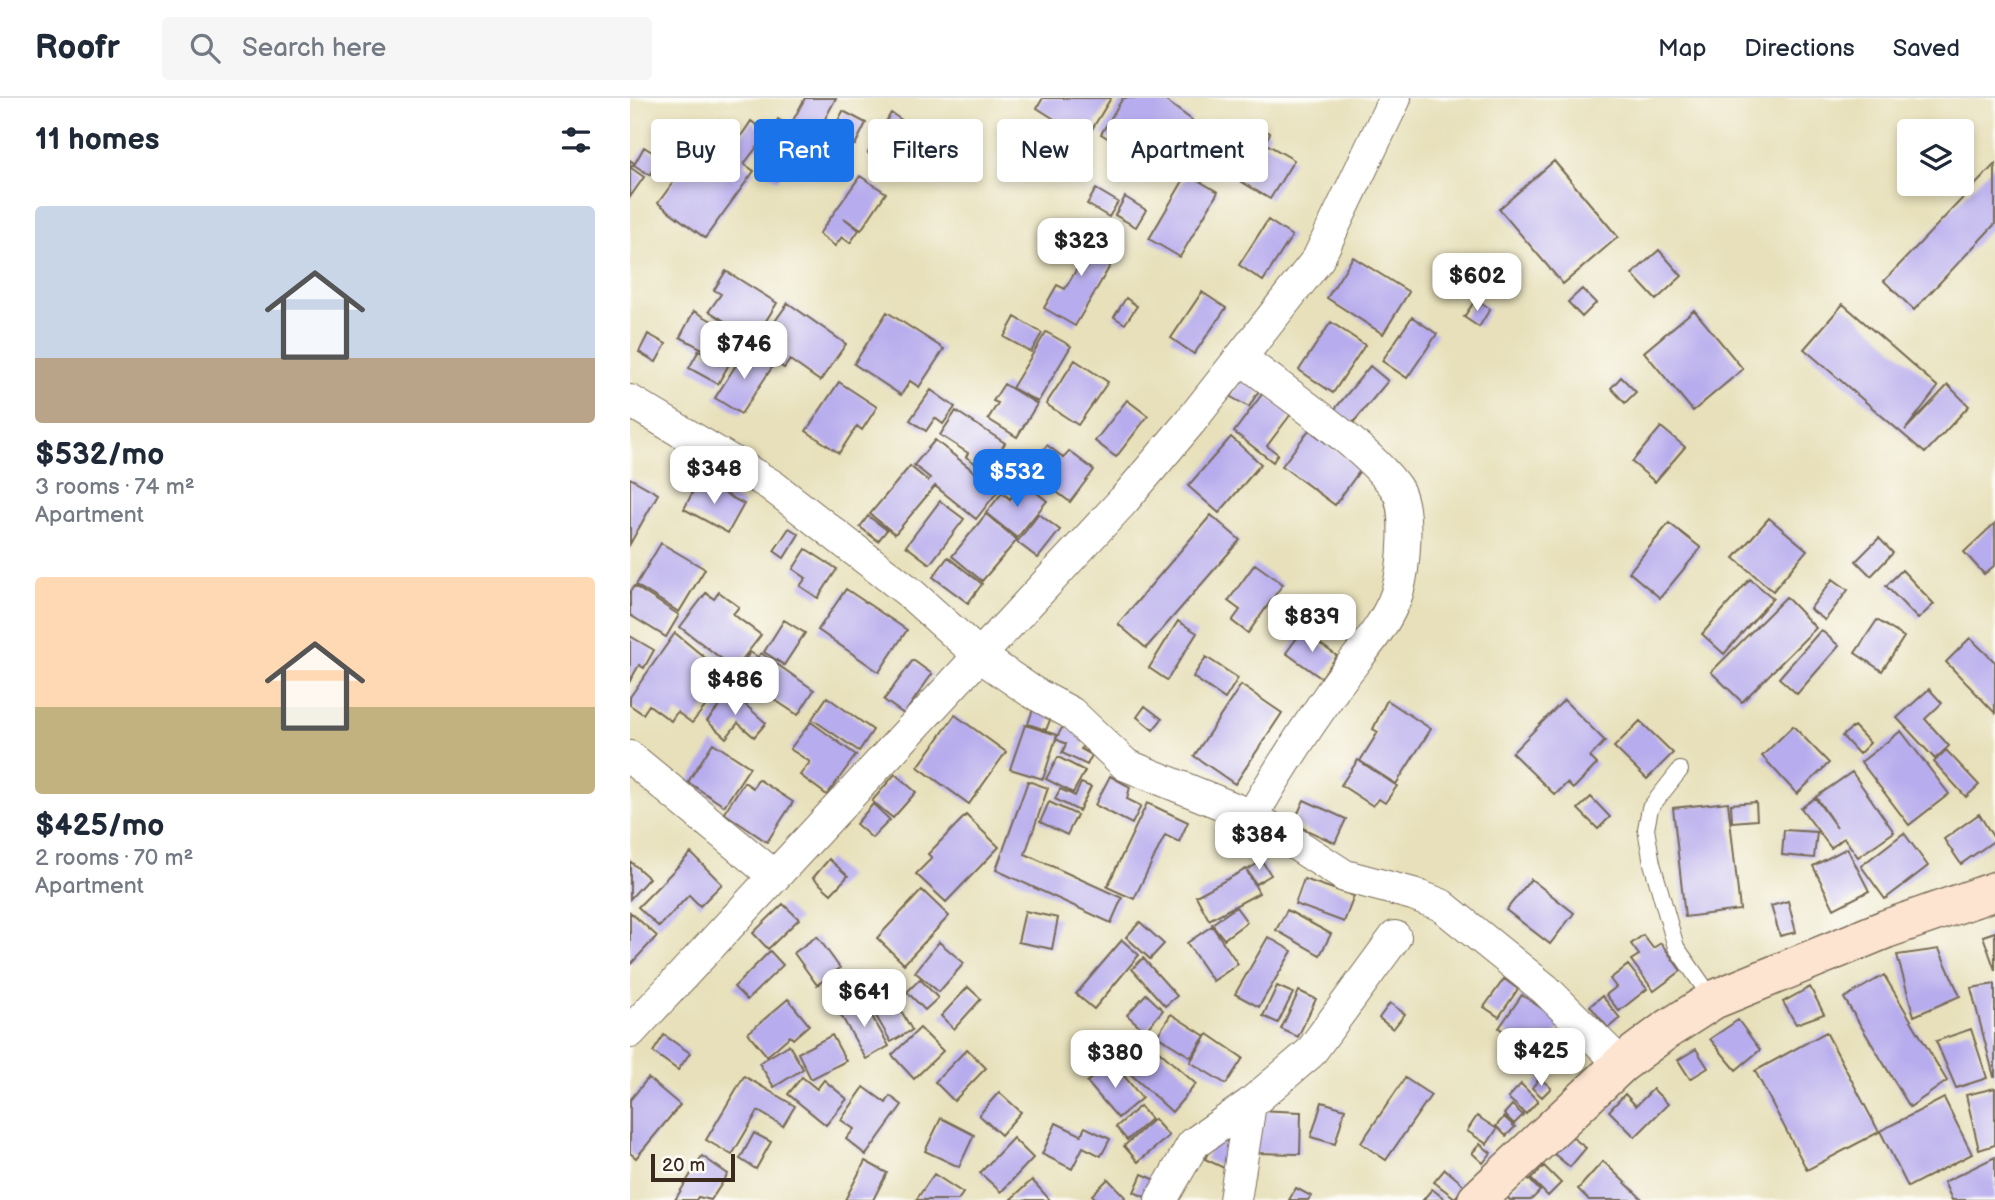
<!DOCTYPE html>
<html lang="en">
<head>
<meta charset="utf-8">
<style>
	body { margin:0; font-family:"Balsamiq Sans",sans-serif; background:#f6f6f7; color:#1f2937; height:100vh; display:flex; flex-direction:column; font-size:26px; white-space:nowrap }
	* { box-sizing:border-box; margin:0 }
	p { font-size:23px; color:#747a83 }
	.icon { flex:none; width:38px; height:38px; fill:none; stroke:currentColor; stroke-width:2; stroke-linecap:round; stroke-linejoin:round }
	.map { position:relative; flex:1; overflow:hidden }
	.side { display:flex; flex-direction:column; background:#fff; width:630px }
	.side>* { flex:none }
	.banner { position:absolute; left:21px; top:21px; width:665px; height:63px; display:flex; gap:14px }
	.buttons { position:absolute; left:1267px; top:21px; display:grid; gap:14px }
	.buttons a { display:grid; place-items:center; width:77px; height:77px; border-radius:7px; background:#fff; box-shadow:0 4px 10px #0003; font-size:35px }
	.scale { position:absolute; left:21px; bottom:18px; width:84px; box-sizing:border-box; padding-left:7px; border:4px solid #3b2a1e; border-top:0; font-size:19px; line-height:24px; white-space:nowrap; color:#3b2a1e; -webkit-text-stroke:5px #fdfcf7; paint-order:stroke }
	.price { position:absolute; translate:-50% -60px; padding:0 16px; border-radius:14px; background:#fff; color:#222; font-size:23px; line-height:46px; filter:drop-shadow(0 2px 4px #0008) }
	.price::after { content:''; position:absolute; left:50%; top:42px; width:21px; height:16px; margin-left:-10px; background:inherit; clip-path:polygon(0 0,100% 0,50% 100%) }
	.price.selected { background:#1a73e8; color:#fff }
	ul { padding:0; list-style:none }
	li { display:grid; align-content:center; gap:14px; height:371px; padding:0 35px }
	li span { display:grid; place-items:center; height:217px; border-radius:7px; color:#555 }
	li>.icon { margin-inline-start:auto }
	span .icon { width:126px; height:126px; fill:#fffc; stroke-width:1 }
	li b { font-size:30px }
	h2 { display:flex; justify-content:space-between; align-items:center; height:84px; padding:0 35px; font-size:30px }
	.tag { padding:0 24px; border-radius:7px; background:#fff; box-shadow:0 4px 10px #0003; font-size:24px; line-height:63px }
	.tag.selected { background:#1a73e8; color:#fff }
	header { display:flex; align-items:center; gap:42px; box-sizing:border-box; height:98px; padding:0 35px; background:#fff; border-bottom:2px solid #e0e1e3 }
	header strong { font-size:33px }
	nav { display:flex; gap:38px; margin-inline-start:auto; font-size:24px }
	.search { width:490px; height:63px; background:#f6f6f7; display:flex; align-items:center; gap:18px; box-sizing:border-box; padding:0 24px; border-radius:7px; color:#747a83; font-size:26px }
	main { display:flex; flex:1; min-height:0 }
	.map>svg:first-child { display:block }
	.building { fill:#b7aced }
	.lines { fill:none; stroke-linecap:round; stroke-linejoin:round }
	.lane-casing { stroke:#776a55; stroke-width:18 }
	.street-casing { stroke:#776a55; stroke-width:34 }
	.secondary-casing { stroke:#776a55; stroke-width:41 }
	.lane { stroke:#fff; stroke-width:16 }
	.street { stroke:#fff; stroke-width:32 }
	.secondary { stroke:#fde4d1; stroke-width:38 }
</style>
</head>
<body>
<header>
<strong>Roofr</strong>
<div class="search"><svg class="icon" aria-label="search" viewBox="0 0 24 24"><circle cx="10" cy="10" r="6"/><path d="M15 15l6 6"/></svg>Search here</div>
<nav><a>Map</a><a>Directions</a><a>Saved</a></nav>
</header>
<main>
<section class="side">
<h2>11 homes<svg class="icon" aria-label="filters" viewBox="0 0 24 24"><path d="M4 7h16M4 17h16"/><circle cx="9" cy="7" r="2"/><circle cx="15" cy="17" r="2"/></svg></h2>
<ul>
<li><span style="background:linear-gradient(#c9d6e8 70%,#b9a48a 0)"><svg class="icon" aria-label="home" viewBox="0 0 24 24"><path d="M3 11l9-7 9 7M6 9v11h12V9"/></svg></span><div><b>$532/mo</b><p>3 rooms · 74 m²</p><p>Apartment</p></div></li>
<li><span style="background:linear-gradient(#ffd9b3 60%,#c2b280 0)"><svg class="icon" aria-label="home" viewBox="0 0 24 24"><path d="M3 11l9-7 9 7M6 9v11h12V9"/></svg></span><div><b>$425/mo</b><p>2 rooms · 70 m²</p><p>Apartment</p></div></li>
</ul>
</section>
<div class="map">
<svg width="1365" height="1102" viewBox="0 0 1365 1102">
	<rect width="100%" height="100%" fill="#fdfcf7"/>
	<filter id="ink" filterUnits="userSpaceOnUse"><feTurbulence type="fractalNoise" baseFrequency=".0143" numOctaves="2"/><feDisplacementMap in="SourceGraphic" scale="14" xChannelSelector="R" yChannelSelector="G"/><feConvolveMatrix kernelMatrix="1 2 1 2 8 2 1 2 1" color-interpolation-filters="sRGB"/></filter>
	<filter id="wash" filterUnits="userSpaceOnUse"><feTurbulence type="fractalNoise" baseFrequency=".00686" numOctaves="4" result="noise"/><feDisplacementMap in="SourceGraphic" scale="28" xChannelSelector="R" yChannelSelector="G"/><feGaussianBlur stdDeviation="1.57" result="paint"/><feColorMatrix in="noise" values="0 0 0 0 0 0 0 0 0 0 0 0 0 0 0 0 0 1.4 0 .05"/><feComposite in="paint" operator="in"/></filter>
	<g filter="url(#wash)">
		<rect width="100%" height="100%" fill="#e7e0ba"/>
		<g id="blocks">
			<path class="building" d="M175,0H206L178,53L141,33L148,21L160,28Z
				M413,0H481L456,41L407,10Z
				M493,0H532L562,22L539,59L523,50L515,63L471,36Z
				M213,13L236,25L225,47L202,34Z
				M261,15L272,22L269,28L290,41L271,74L238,55Z
				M89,22L111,38L121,23L166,56L147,82L131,71L140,59L127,49L114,66L124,73L75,140L28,105Z
				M621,24L640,35L635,45L664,62L640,101L592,72Z
				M14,49L30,59L20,77L4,67Z
				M0,62L4,65L1,70L14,79L0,99Z
				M924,63L988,139L933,186L869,111Z
				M1365,66V126L1284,212L1254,183Z
				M557,76L588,94L550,159L519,141Z
				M230,78L256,95L231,132L214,120L229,132L220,145L212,139L205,148L189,136Z
				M466,91L488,104L479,119L457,106Z
				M495,99L516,112L506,129L485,117Z
				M638,122L662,138L633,183L609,167Z
				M445,132L487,156L445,228L414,210L427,187L435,191L452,162L434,150Z
				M1029,152L1052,178L1026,202L1002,176Z
				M723,159L779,194L753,236L697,200Z
				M96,173L147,205L124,242L79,213L91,196L84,192Z
				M952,191L966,205L952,219L938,204Z
				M572,194L596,210L564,256L541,240Z
				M496,200L507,208L495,226L484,219Z
				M846,201L860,211L849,229L834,219Z
				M158,205L216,246L190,283L160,262L154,270L126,250Z
				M1213,206L1308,289L1275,332L1318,287L1339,308L1295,355L1174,251Z
				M1064,212L1113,271L1063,313L1014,254Z
				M64,213L89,227L74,252L50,239Z
				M257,214L314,251L289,289L280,283L271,297L224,266Z
				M385,219L412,235L401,254L374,239Z
				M782,219L807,236L777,280L752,263Z
				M701,224L735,247L703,295L669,272Z
				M90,234L111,245L88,286L59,270L69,252L78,257Z
				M416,234L441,248L408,304L382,290Z
				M18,236L36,246L26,264L9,254Z
				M117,250L143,268L111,316L85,300Z
				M445,262L478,284L448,327L416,306Z
				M740,268L758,283L722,326L704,312Z
				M613,279L631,289L619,309L601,299Z
				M991,279L1006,294L995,305L981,290Z
				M209,284L247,309L232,332L227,328L209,355L176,333Z
				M374,286L407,306L387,339L358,321L368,305L363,303Z
				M301,292L325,309L313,326L305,320L296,333L280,322Z
				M633,295L661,316L637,348L648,356L643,364L604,334Z
				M497,302L518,318L486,359L465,343Z
				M326,313L375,345L357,373L336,359L338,355L310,337Z
				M1031,329L1055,349L1025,384L1002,364Z
				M679,332L731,371L705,407L652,368Z
				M601,339L631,366L589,415L558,388Z
				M305,342L368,393L346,421L305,388L265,436L240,416L280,368L298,383L300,380L284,367Z
				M417,347L434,360L439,353L464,372L440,404L398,372Z
				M0,380L28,396L0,446Z
				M69,382L114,406L98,435L54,411Z
				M393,384L417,403L387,440L356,415L372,395L380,401Z
				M310,403L334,421L300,466L276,448Z
				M356,416L387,442L352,483L322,458Z
				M409,416L430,432L408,460L387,444Z
				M581,417L610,442L516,550L488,526Z
				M238,418L257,432L248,443L230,429Z
				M1139,420L1177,452L1143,493L1104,460Z
				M1039,425L1071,450L1030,500L999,474Z
				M1365,425V467L1354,476L1334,454Z
				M159,430L169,436L154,460L144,453Z
				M1249,440L1263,455L1241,478L1226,463Z
				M31,445L75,471L49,514L6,487Z
				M176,451L207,471L188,500L170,488L176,480L163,471Z
				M318,459L352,486L338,505L303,479Z
				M625,466L653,486L618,535L602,523L610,512L598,503Z
				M1272,472L1304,506L1288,521L1256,488Z
				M1120,481L1143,500L1094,556L1072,536Z
				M1203,481L1218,492L1195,522L1180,511Z
				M4,488L49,517L36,539L0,517V494Z
				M216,491L277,532L249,574L188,532Z
				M89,494L109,509L103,516L131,537L105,571L50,529L76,495L84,501Z
				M1156,499L1186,530L1112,604L1081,574Z
				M696,504L721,521L709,539L683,522Z
				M154,522L175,535L154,567L134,554Z
				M1247,522L1274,539L1252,573L1225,555Z
				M548,523L567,535L537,582L519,570Z
				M1191,532L1209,548L1167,596L1149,580Z
				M672,533L707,558L691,580L656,555Z
				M45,535L85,568L88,564L102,575L62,625L47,614L41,623L19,607L13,616L0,607V599Z
				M0,538L24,552L14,570L9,567L0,583Z
				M1340,540L1365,564V615L1316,564Z
				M120,554L128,559L131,555L184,592L168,617L109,579L116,570L112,567Z
				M576,559L608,580L595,601L563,579Z
				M283,562L302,576L274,616L254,602Z
				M611,587L652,615L605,686L564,658Z
				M1299,591L1312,605L1295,621L1319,648L1305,661L1267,620Z
				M101,594L136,625L124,639L108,625L96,640L77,623Z
				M197,599L243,632L229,653L182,621Z
				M757,602L801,631L766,686L730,663L748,634L743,631Z
				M934,602L975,643L960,659L967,666L943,691L937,685L925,697L882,655Z
				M405,605L424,612L416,632L398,626Z
				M515,608L532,621L523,632L507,619Z
				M325,617L376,654L339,706L288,669Z
				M1010,623L1043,655L1017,681L984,649Z
				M181,624L226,657L197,697L170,677L180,664L160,651Z
				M395,627L427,637L413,681L380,671Z
				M433,628L457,639L451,651L462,657L457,667L432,655L436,646L426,641Z
				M1163,628L1199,665L1167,696L1132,658Z
				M1224,628L1240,645L1229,656L1212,638Z
				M1271,633L1319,696L1279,727L1231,664Z
				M83,645L120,669L94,708L58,684Z
				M1316,652L1349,687L1336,699L1304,664Z
				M428,659L455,673L443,695L416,681Z
				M728,662L767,688L755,705L749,701L743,708L711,687Z
				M1222,674L1264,734L1228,759L1214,740L1201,750L1171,710L1185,700L1207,730L1186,699Z
				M265,676L286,694L263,720L242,703Z
				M480,678L500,689L497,701L511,708L502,726L465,707Z
				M128,681L163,704L137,744L94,715L114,684L123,690Z
				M398,683L418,690L395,756L492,800L481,825L366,772Z
				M451,685L461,689L449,713L425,701L430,691L445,698Z
				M961,699L980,719L968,731L948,711Z
				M674,702L716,721L705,745L663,726Z
				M419,704L447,717L437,737L410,724Z
				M1098,704L1110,812L1055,819L1043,710Z
				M1126,704L1127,722L1102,724L1101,706Z
				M517,705L558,724L549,744L535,737L504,801L477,789Z
				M243,706L260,722L242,740L226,726Z
				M1349,716L1365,742L1331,766L1314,741Z
				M336,717L369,749L316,804L286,776L302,760L298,756Z
				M1154,732L1187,734L1184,760L1152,757Z
				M1274,735L1298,768L1255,801L1231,768Z
				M1217,750L1239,793L1204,811L1183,768Z
				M61,755L92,786L70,808L59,797L29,829L8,809Z
				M199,761L218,778L201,796L183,780Z
				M0,763L19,780L0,801Z
				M632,763L641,777L626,786L617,772Z
				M616,771L629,795L579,822L566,798Z
				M674,781L724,798L714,824L665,806Z
				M901,781L944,815L920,846L876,812Z
				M292,792L319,818L274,866L247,840Z
				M1158,803L1166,834L1150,838L1141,808Z
				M153,806L169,821L138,851L123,835Z
				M606,809L617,824L594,841L582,826Z
				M657,812L701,836L690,857L646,832Z
				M395,813L428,820L422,851L388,844Z
				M0,814L27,838L0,867Z
				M510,824L534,846L520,861L496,839Z
				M582,828L608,866L583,883L557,845Z
				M1365,834V872L1353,838Z
				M1013,837L1023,850L1031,845L1051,873L1024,893L1001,862L1009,857L1001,846Z
				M187,838L210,870L187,887L164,855Z
				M638,839L662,853L629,909L605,896Z
				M492,842L509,857L464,911L446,896Z
				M309,844L334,865L309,894L285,874Z
				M1309,851L1330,898L1284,918L1267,857Z
				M140,853L153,867L117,902L104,889Z
				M513,860L547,898L535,908L502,871Z
				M998,867L1017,891L989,913L976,897L986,889L980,881Z
				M1254,877L1317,983L1280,1009L1214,900Z
				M290,881L308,900L295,912L277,894Z
				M874,881L888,891L869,919L854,909Z
				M255,884L282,932L261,944L234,897Z
				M1365,886V979H1364L1341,890Z
				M647,888L663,895L648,925L633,918Z
				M338,889L351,901L324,931L311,918Z
				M1180,889L1194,916L1166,926L1153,904Z
				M669,893L686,901L668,939L651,931Z
				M516,896L533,912L515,933L497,917Z
				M892,897L933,925L910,959L869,930Z
				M972,898L990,920L978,930L960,908Z
				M158,901L179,927L163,941L160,938L137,958L118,935Z
				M232,901L259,948L236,961L209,914Z
				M760,905L775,916L763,931L749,920Z
				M541,916L575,938L561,959L527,938Z
				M1108,922L1130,952L1106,972L1080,941Z
				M290,930L313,953L284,981L262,957Z
				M1341,931L1357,980L1326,990L1306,943Z
				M1196,934L1249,1034L1177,1072L1125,973Z
				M578,936L613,960L596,986L560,964Z
				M34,937L60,955L48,972L23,954Z
				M202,937L216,963L181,981L168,955Z
				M520,945L566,986L542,1014L496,972Z
				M159,947L173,971L144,989L129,965Z
				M337,951L356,970L324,1003L305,984Z
				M1066,951L1078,970L1060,981L1048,962Z
				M482,963L512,1000L488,1020L457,984Z
				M114,978L165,1008L153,1028L128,1013L102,1057L76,1042Z
				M172,979L187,991L194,982L217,1001L196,1027L158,996Z
				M18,980L50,1007L6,1060L0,1055V1002Z
				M775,980L801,997L756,1062L731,1045Z
				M910,980L921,990L912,999L902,990Z
				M891,986L908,1003L896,1016L878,1000Z
				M234,989L256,1005L260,998L272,1007L236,1057L216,1041L224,1031L211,1022Z
				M1365,990V1047L1349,1052L1336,997Z
				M1023,991L1038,1006L1005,1039L979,1013L995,996L1006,1008Z
				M369,994L391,1014L371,1037L349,1017Z
				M1314,1000L1342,1056L1278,1089L1250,1033Z
				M692,1004L715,1011L705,1046L681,1039Z
				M882,1007L893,1017L884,1026L874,1016Z
				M510,1008L521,1021L497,1042L486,1029Z
				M625,1012L671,1014L670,1056L624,1055Z
				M847,1018L867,1031L857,1046L837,1033Z
				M874,1019L885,1029L876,1038L866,1028Z
				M311,1020L344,1037L329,1069L295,1053Z
				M524,1021L539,1038L508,1064L494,1048Z
				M426,1025L451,1037L455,1029L480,1041L471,1058L453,1049L442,1071L412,1056Z
				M124,1035L141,1044L126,1071L110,1061Z
				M938,1036L956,1050L940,1069L923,1055Z
				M586,1037L609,1048L598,1072L575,1061Z
				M383,1040L403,1060L371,1094L350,1075Z
				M850,1046L861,1055L853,1065L842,1055Z
				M72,1058L98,1076L81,1102L68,1099L66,1102H45Z
				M1365,1059V1102H1322L1314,1084Z
				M235,1063L257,1075L243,1102H215Z
				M973,1063L1013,1102H959L948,1091Z
				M914,1068L931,1085L918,1098L901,1081Z
				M815,1071L835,1088L825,1100L804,1084Z
				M304,1076L333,1095L328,1102H286Z
				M512,1076L533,1085L521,1102L504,1094Z
				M896,1078L910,1093L901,1102H880L876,1097Z
				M478,1081L495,1099L493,1102H467L462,1097Z
				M402,1082L420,1102H380Z
				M666,1090L681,1098L678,1102H659Z
				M802,1091L816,1102H793Z"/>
		</g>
	</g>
	<g filter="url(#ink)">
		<use href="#blocks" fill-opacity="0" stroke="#776a55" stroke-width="2"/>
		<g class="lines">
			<g class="lane-casing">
				<path id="lane" d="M1050,672L1020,710L1016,731L1022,765L1046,849L1083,902"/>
			</g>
			<g class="street-casing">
				<path id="street" d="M611,260C653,293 736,348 766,390C780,410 774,472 767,495C755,531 724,561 703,592C674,633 647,675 622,718
					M0,303L141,387L279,494L350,558L402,594L441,615L496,667L622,718L715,778L783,796L811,807L915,891L991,966
					M0,659L143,777
					M0,934L494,402L560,324L688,161L765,0
					M531,1102L563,1046L620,1006L680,955L765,839
					M605,1102L620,1006"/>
			</g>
			<g class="secondary-casing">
				<path id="secondary" d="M847,1102L991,966L1035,933L1083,902L1256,831L1365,793"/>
			</g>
			<use href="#lane" class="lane"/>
			<use href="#street" class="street"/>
			<use href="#secondary" class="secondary"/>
		</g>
	</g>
</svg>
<div class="buttons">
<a><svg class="icon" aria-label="layers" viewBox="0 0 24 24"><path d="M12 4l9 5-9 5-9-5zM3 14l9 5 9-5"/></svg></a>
</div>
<div class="scale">20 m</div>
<b class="price" style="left:451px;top:180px">$323</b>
<b class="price" style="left:847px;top:215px">$602</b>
<b class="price" style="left:114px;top:283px">$746</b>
<b class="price" style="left:84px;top:408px">$348</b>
<b class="price selected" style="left:387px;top:411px">$532</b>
<b class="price" style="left:682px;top:556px">$839</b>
<b class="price" style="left:105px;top:619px">$486</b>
<b class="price" style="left:629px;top:774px">$384</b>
<b class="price" style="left:234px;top:931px">$641</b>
<b class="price" style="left:911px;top:990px">$425</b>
<b class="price" style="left:485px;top:992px">$380</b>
<div class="banner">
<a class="tag">Buy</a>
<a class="tag selected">Rent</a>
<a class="tag">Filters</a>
<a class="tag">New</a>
<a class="tag">Apartment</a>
</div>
</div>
</main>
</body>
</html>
